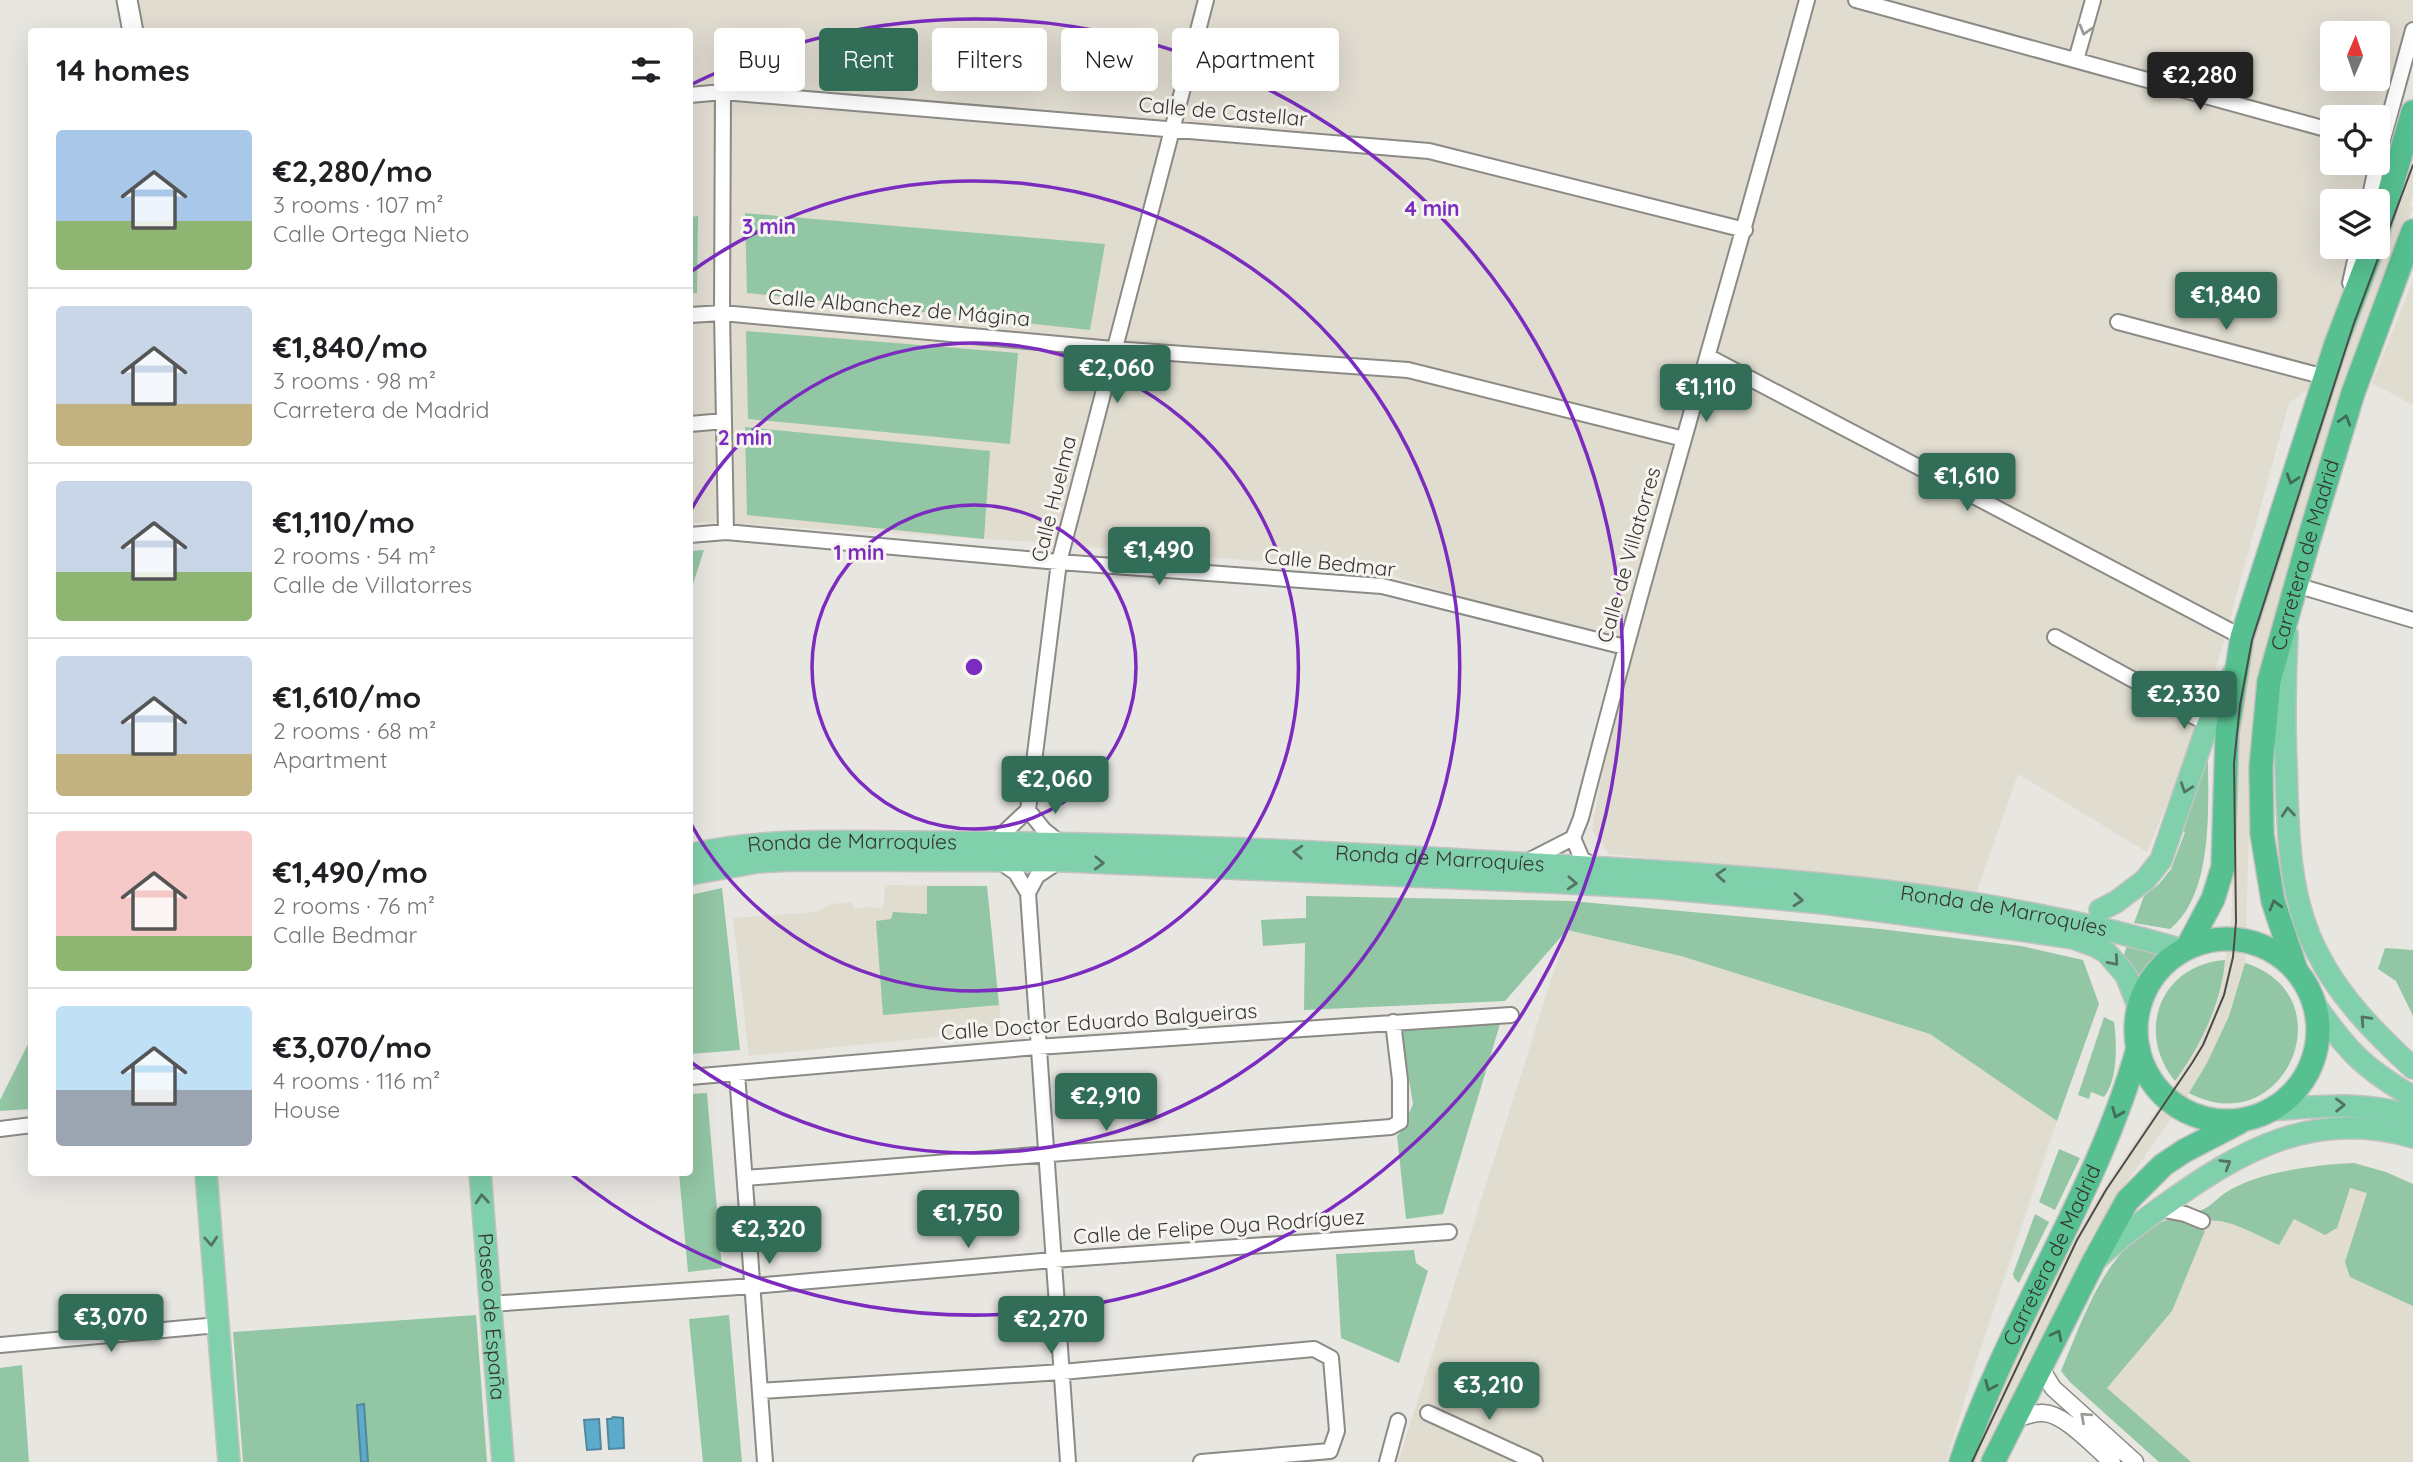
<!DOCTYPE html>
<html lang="en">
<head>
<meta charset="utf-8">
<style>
	body { margin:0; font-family:Quicksand,sans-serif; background:#f6f6f6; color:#202124; height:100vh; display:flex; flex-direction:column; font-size:26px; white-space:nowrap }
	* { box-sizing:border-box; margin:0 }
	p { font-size:23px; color:#757577 }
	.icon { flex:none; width:38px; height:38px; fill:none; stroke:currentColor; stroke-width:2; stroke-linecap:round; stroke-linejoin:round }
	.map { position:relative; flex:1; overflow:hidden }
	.side { position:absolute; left:28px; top:28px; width:665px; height:1148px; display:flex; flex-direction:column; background:#fff; border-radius:7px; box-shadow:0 7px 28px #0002 }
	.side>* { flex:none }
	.top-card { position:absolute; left:714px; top:28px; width:665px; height:63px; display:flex; gap:14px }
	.needle { width:46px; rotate:2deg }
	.controls { position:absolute; left:2320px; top:21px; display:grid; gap:14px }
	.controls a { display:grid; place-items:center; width:70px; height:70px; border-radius:7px; background:#fff; box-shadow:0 7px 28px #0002; font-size:35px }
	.price { position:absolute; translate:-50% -60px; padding:0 16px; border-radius:7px; background:#326d58; color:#fff; font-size:23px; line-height:46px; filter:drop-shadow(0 2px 4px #0008) }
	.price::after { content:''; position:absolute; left:50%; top:42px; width:21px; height:16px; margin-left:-10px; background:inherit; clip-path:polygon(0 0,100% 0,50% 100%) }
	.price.on { background:#222; color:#fff }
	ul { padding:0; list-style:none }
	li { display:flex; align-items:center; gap:21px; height:175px; padding:0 28px }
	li+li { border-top:2px solid #e0e0e0 }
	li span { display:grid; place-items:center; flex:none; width:196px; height:140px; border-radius:7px; color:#555 }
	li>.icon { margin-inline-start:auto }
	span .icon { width:84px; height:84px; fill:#fffc; stroke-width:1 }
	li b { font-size:30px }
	h2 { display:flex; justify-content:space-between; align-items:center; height:84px; padding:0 28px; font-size:30px }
	.pill { padding:0 24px; border-radius:7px; background:#fff; box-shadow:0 7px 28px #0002; font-size:24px; line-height:63px }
	.pill.on { background:#326d58; color:#fff }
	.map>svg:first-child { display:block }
	.built { fill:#e0dcd0; fill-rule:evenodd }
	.green { fill:#93c6a4 }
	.water { fill:#5cabcb; stroke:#51889d; stroke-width:2 }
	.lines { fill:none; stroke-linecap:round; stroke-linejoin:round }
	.minor-casing { stroke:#8b8a85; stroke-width:18 }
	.tertiary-casing { stroke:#8b8a85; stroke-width:19 }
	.secondary-casing { stroke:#8b8a85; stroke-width:23 }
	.primary-casing { stroke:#c3c2c2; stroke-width:24 }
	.trunk-casing { stroke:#c3c2c2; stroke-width:26 }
	.minor { stroke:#fff; stroke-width:14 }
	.tertiary { stroke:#fff; stroke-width:16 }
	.secondary { stroke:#fff; stroke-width:19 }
	.primary { stroke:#80d0ac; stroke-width:21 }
	.trunk { stroke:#56c090; stroke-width:23 }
	.tram { stroke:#4c4b49; stroke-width:2 }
	.oneway { stroke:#9a9a99 }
	.oneway2 { stroke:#436d58 }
	.oneway3 { stroke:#547363 }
	.ring { fill:none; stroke:#7b2cbf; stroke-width:3.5 }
	.labels { text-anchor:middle; stroke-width:6; stroke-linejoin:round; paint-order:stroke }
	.street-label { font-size:21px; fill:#363533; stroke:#f6f4ef }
	.centre { fill:#7b2cbf; stroke:#f6f4ef; stroke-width:3.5 }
	.ring-label { font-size:21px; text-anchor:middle; font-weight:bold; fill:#7b2cbf; stroke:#f6f4ef; stroke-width:6; stroke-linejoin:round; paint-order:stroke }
</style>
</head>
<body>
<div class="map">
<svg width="2413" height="1462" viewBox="0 0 2413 1462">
	<rect width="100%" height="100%" fill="#e8e6e1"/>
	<path class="built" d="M136,0H2413V63L2374,201H2333V247H2361L2325,377L2289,403L2224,641L2193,741L2147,852L2018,774L1977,891L1609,854L1592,830L1625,647L1380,572L1036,542L704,522L690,523V32L142,31ZM2333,33H2378V79H2333ZM2333,117H2378V163H2333Z
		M2413,154V195L2409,206L2413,207L2376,300L2265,646L2253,713L2248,770L2249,829L2245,963L2229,1016L2207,1063L2189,1093L2127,1182L2090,1239L2071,1278L2076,1280L2038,1360L2030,1357L2017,1388L1994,1430L2000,1435L1985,1462H1966L2053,1270L2059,1271L2094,1203L2183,1070L2221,987L2230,931L2232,905V745L2256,607Z
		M2413,280V405L2372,383Z
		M885,885L987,886L1002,1030L749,1056L733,918L816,912L831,904L853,902V909L867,907L883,908Z
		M1567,930L1681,956L1930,1034L2057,1121L1973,1372L1946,1462H1398Z
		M2354,1163L2413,1184V1462H2159L2070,1382L2061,1371L2102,1279L2120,1253L2164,1221L2207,1208L2230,1189L2270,1175L2327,1164Z"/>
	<path class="green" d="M745,213L1105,244L1090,330L747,293Z
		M698,216L697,293H690V217Z
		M746,331L1018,353L1010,444L748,419Z
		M745,427L990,451L984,539L747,515Z
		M704,550L693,584L690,587V551Z
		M2208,740C2207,796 2217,891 2170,929L2134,923L2144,896L2159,884L2171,869L2185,832L2180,830Z
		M927,886H987L999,1005L883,1015L876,921L891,919L893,912L927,914Z
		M722,888L740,1050L690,1054V895Z
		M1306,896L1571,901L1880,929L2021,946L2083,960L2099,1004L2057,1121L1930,1034L1681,956L1567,930L1505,1001L1304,1010L1305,943L1263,946L1261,920L1306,918Z
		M2128,942L2163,950L2149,965L2137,983L2123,958Z
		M2385,948L2413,950V1016L2396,981L2378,969Z
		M2225,960C2222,1002 2200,1047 2175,1081C2135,1032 2160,965 2225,960Z
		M2245,963C2348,995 2285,1144 2189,1093L2207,1063L2229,1016Z
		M2104,1017L2114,1022C2117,1044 2118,1079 2104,1097L2091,1092L2089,1099L2078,1095Z
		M1473,1022L1500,1024L1443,1214L1406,1219L1397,1136L1402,1130L1413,1104L1400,1026Z
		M31,1038V1109L0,1111V1100Z
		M707,1093L722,1268L688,1272L679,1173L690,1172V1094Z
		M2059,1149L2080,1158L2055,1210L2039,1202Z
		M2354,1163L2386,1172L2413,1184V1306L2350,1277L2345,1262L2367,1193L2350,1188L2337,1228L2325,1235L2294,1219L2279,1245C2258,1236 2215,1209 2197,1226L2205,1231L2172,1311L2107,1388L2191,1462H2159L2070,1382L2061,1371C2083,1319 2101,1261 2149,1228C2166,1217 2193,1217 2209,1206C2216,1201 2222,1194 2230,1190C2263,1171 2316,1165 2354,1163Z
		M2035,1214L2049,1222L2019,1283L2014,1278L2013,1274Z
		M1414,1250L1416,1263L1428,1271L1399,1363L1341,1338L1336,1254Z
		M476,1315L487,1462H243L233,1332Z
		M729,1315L742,1462H703L689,1319Z
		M22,1365L29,1462H0V1368Z"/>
	<path class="water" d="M364,1404L368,1462H361L357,1405Z
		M613,1417L623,1418L624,1448L609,1449L607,1419H611Z
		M599,1419L601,1449L587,1450L584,1420Z"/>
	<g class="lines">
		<g class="minor-casing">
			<path id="minor" d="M1856,0L2333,131
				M2076,60L2093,0
				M723,92L722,313L726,532
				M690,95L723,92L1429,151L1745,230
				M2378,158L2413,30
				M2369,201L2377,163
				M2350,283L2358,247
				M690,315L722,313L1113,349L1408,370L1684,439
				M2118,322L2325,377
				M1709,357L2242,637
				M690,424L724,421
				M690,535L726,532L1059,562L1382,586L1625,647
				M2296,585L2413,620
				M2055,637L2181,706L2193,716L2216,728
				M2181,706L2201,703L2224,688
				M1028,810L1059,562L1206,0
				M1028,810L1044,830L1060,843
				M1573,838L1582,859L1594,866
				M994,842L1028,810
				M1530,860L1573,838L1581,818C1651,544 1733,273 1807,0
				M999,861L1016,873L1028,893L1068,1462
				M1028,893L1037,876L1058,862
				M737,1073L765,1462
				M690,1077L1037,1047L1511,1015
				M0,1129L32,1125
				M745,1178L1391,1127L1400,1122V1080L1393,1022
				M2159,1209L2185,1214L2202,1221
				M490,1304L753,1286L1053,1260L1449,1232
				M0,1345L218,1325
				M760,1391L1062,1372L1314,1349L1331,1358L1337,1431L1330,1451L1201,1462
				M1428,1413L1535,1462
				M1387,1462L1398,1421"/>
		</g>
		<g class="tertiary-casing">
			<path id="tertiary" d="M2040,1367L2053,1388L2135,1462
				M2014,1419C2023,1417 2032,1413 2041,1413C2063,1411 2095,1448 2112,1462"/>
		</g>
		<g class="secondary-casing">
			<path id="secondary" d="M127,0L133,32"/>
		</g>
		<g class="primary-casing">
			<g id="primary">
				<path d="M2287,634C2285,677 2284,719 2286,762C2288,826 2287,896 2318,954C2340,998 2377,1035 2413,1068"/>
				<path id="s1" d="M690,855C758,839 830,841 900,842C975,842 1051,843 1126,845C1280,849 1433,858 1586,867C1787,878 1990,893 2183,950"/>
				<path d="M690,874L758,862L793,860L1067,861L1550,882L1659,888L1823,903L2027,931L2073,938L2095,946L2106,952L2126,975L2139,1008"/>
				<path d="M2100,910L2116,902L2145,880L2161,860L2208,724L2234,672"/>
				<path d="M2316,1006C2348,1052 2365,1069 2413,1097"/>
				<path d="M2271,1110C2320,1106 2366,1101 2413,1117"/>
				<path d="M206,1172L229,1462"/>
				<path id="s2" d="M480,1172L503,1462"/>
				<path d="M2099,1257C2119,1238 2140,1223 2162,1207C2241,1150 2314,1108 2413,1137"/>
			</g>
		</g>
		<g class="trunk-casing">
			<g id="trunk">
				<path d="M2378,232L2413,112"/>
				<circle cx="2227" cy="1030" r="91"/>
				<path d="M2187,948L2213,899L2223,867L2227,733L2242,637L2336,344L2373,247"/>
				<path id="s3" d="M2296,970L2273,901L2262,834L2261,767L2269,681L2309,539L2353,393L2413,231"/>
				<path id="s4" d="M1961,1462C2009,1319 2098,1192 2138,1048"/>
				<path d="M1993,1462L2093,1263L2127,1201L2163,1165L2184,1151L2238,1123"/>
			</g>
		</g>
		<use href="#minor" class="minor"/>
		<use href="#tertiary" class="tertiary"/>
		<use href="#secondary" class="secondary"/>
		<use href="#primary" class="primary"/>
		<use href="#trunk" class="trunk"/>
		<path class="tram" d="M1972,1462L2077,1240L2106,1190L2192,1063L2203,1045L2224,995L2233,957L2236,922L2234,763L2240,705L2252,640L2354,323L2413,165"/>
	</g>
	<defs><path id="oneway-chevron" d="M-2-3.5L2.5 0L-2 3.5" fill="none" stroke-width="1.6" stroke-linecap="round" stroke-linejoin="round" transform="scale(1.75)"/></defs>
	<g class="oneway">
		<use href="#oneway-chevron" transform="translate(2085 30) rotate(106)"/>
		<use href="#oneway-chevron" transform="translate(2085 1417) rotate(-138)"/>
	</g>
	<g class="oneway2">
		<use href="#oneway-chevron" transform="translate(2345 420) rotate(-73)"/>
		<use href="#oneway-chevron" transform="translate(2292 479) rotate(108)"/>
		<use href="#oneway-chevron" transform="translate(2275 905) rotate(-105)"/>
		<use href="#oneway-chevron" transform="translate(2117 1113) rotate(112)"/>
		<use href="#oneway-chevron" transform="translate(2057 1335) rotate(-63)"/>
		<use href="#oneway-chevron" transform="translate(1990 1386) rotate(113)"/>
	</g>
	<g class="oneway3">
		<use href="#oneway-chevron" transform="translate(2186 788) rotate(109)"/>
		<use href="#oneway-chevron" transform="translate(2288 812) rotate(-95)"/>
		<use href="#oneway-chevron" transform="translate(1298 852) rotate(-177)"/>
		<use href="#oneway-chevron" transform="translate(1099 863) rotate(2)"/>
		<use href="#oneway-chevron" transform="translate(1721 875) rotate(-176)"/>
		<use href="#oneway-chevron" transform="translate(1572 883) rotate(3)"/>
		<use href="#oneway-chevron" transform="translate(1798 900) rotate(5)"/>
		<use href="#oneway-chevron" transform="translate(2114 961) rotate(49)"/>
		<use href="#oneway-chevron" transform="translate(2365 1020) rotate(-133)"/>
		<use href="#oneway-chevron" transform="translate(2340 1105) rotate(-1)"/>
		<use href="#oneway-chevron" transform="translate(2226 1164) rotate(-31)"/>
		<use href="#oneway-chevron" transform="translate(482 1199) rotate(-94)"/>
		<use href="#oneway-chevron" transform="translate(211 1241) rotate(86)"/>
	</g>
	<g class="ring">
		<circle cx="974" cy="667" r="162"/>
		<path d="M691 510A324 324 0 1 1 691 824"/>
		<path d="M692 271A486 486 0 1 1 692 1063"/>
		<path d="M690 85A648 648 0 1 1 571 1174"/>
	</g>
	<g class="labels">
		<g class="street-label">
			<text transform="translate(1223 112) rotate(5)" y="7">Calle de Castellar</text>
			<text transform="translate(899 308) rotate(5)" y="7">Calle Albanchez de Mágina</text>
			<text transform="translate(1054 499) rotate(-76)" y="7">Calle Huelma</text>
			<text dy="7" stroke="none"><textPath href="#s3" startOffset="425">Carretera de Madrid</textPath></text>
			<text transform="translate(1629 555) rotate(-74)" y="7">Calle de Villatorres</text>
			<text transform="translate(1330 563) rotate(6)" y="7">Calle Bedmar</text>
			<text dy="7" stroke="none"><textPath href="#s1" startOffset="163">Ronda de Marroquíes</textPath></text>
			<text dy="7" stroke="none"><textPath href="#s1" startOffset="751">Ronda de Marroquíes</textPath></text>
			<text dy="7" stroke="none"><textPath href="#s1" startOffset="1318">Ronda de Marroquíes</textPath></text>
			<text transform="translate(1099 1022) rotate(-4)" y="7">Calle Doctor Eduardo Balgueiras</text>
			<text transform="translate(1219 1227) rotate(-4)" y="7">Calle de Felipe Oya Rodríguez</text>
			<text dy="7" stroke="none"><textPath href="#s4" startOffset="226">Carretera de Madrid</textPath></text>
			<text dy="7" stroke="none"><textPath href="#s2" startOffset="145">Paseo de España</textPath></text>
		</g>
	</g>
	<circle cx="974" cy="667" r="10" class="centre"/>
	<g class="ring-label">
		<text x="1432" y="216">4 min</text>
		<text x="769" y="234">3 min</text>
		<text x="745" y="445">2 min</text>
		<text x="859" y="560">1 min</text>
	</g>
</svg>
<div class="controls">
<a><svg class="needle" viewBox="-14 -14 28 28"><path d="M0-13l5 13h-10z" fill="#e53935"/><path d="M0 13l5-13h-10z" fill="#757577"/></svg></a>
<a><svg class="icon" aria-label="locate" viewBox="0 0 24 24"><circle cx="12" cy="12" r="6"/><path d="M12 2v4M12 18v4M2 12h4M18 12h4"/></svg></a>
<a><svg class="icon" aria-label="layers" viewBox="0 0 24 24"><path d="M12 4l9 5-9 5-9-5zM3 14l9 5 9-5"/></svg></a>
</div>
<b class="price on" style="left:2200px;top:112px">€2,280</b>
<b class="price" style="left:2226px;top:332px">€1,840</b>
<b class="price" style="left:1117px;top:405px">€2,060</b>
<b class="price" style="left:1706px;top:424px">€1,110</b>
<b class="price" style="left:1967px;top:513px">€1,610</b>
<b class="price" style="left:1159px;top:587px">€1,490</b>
<b class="price" style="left:2184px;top:731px">€2,330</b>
<b class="price" style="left:1055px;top:816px">€2,060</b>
<b class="price" style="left:1106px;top:1133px">€2,910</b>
<b class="price" style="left:968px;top:1250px">€1,750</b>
<b class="price" style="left:769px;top:1266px">€2,320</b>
<b class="price" style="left:111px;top:1354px">€3,070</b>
<b class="price" style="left:1051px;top:1356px">€2,270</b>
<b class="price" style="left:1489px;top:1422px">€3,210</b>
<div class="top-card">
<a class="pill">Buy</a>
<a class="pill on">Rent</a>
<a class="pill">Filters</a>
<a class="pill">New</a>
<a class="pill">Apartment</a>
</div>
<section class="side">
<h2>14 homes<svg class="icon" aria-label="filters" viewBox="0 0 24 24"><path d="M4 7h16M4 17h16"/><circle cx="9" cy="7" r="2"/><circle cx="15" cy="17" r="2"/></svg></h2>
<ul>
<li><span style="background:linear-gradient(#a9c7e8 65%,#8fb573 0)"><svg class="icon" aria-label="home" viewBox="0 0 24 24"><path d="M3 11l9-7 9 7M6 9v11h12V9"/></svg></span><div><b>€2,280/mo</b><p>3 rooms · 107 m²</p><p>Calle Ortega Nieto</p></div></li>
<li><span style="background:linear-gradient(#c9d6e8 70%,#c2b280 0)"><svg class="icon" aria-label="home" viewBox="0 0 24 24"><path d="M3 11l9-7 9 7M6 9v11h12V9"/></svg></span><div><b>€1,840/mo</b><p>3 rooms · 98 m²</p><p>Carretera de Madrid</p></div></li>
<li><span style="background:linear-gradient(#c9d6e8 65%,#8fb573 0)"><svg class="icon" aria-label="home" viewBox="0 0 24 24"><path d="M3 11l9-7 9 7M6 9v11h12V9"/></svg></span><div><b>€1,110/mo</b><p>2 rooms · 54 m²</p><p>Calle de Villatorres</p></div></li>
<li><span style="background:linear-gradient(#c9d6e8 70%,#c2b280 0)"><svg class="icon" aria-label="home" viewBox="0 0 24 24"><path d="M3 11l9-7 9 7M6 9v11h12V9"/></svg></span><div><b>€1,610/mo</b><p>2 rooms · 68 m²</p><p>Apartment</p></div></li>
<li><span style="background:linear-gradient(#f6c9c9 75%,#8fb573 0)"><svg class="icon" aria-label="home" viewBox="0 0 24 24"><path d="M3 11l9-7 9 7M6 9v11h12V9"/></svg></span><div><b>€1,490/mo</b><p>2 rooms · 76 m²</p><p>Calle Bedmar</p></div></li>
<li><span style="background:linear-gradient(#bfe0f5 60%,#9aa5b1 0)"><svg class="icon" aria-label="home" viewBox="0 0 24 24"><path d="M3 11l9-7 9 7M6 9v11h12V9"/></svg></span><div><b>€3,070/mo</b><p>4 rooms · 116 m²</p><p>House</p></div></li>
</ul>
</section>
</div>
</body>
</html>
